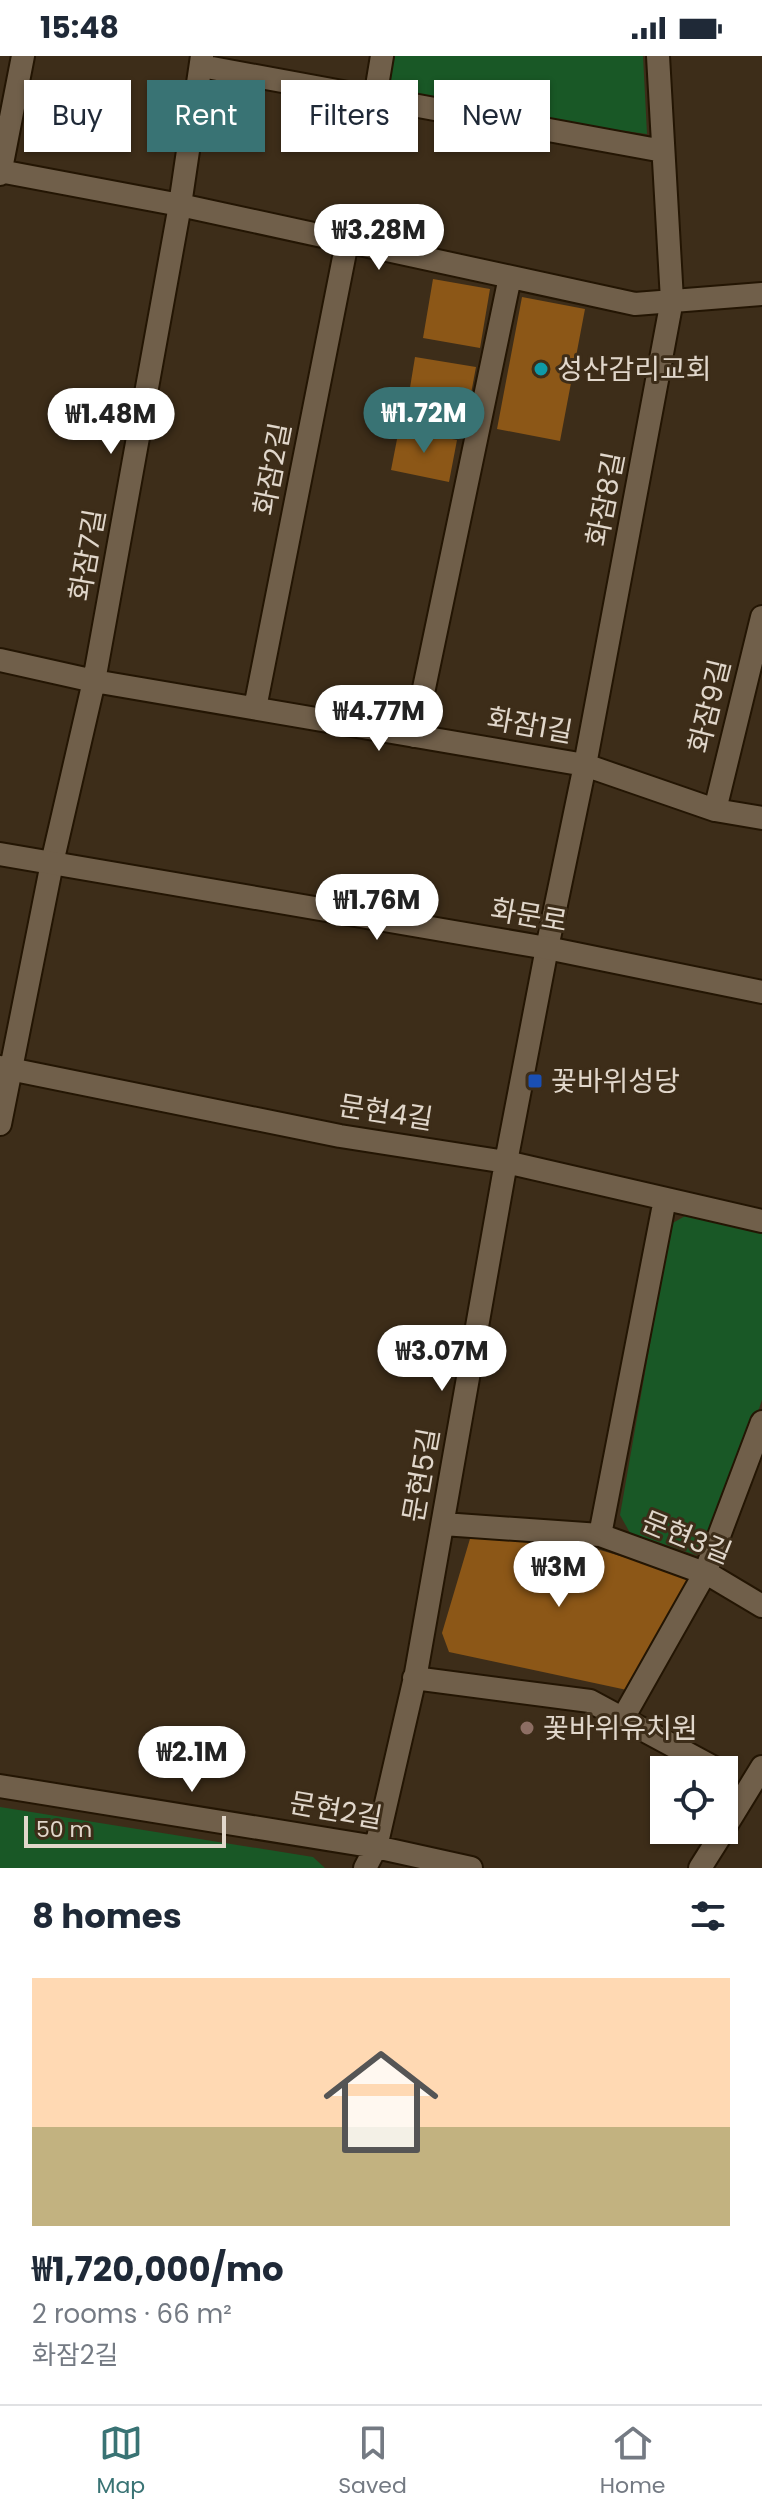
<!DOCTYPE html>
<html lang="en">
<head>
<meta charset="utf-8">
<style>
	body { margin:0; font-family:Poppins,"Noto Sans KR",sans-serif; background:#f6f6f7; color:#1f2937; height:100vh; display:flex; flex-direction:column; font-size:30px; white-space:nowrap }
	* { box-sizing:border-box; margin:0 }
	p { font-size:26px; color:#747a83 }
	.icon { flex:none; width:44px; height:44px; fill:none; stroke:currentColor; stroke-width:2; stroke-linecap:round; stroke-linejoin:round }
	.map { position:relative; height:1812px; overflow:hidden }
	.sheet { display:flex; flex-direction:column; background:#fff; flex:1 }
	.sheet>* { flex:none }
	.banner { position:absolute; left:24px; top:24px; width:714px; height:72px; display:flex; gap:16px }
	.controls { position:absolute; left:650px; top:1700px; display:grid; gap:16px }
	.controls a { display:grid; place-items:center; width:88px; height:88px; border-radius:0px; background:#fff; box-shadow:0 2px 6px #0004; font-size:40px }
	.scale { position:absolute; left:24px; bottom:20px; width:202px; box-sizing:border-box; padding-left:8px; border:4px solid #e1d7cb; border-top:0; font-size:22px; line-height:28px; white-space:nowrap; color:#e1d7cb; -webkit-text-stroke:6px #3d2d19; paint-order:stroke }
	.price { position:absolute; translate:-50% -68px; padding:0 18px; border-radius:28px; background:#fff; color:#222; font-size:26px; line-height:52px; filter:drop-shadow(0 2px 4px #0008) }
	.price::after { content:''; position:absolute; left:50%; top:48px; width:24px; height:18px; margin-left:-12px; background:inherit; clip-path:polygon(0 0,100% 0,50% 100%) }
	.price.current { background:#397374; color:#fff }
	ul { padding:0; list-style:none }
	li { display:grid; align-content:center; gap:16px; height:424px; padding:0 32px }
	li span { display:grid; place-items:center; height:248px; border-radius:0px; color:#555 }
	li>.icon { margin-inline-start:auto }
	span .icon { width:144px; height:144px; fill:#fffc; stroke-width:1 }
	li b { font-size:34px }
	h2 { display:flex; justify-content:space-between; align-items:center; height:96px; padding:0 32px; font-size:34px }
	.chip { padding:0 28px; border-radius:0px; background:#fff; box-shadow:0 2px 6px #0004; font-size:28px; line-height:72px }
	.chip.current { background:#397374; color:#fff }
	.status { display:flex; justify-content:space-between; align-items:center; height:56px; padding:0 40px; background:#fff; direction:ltr }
	.status svg { height:22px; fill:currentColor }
	.tab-bar { display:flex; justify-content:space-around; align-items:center; height:112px; border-top:2px solid #e0e1e3; background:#fff; font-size:22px; color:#747a83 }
	.tab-bar a { display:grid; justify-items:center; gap:4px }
	.tab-bar .current { color:#397374 }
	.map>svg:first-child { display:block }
	.green { fill:#195826 }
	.building { fill:#8c5717 }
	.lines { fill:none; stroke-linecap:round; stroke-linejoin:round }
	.minor-casing { stroke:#231503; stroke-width:26 }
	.tertiary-casing { stroke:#231503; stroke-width:26 }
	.minor { stroke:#705f4a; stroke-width:22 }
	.tertiary { stroke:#705f4a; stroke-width:22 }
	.culture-dot { fill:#0f9aa8; stroke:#3d2d19; stroke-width:3 }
	.transit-dot { fill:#1a4fb4; stroke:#3d2d19; stroke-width:3 }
	.education-dot { fill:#8d6e63; stroke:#3d2d19; stroke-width:3 }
	.labels { text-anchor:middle; stroke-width:6; stroke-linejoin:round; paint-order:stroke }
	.poi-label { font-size:28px; fill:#e1d7cb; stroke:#3d2d19; text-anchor:start }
	.street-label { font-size:28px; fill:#e1d7cb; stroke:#3d2d19 }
</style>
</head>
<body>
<div class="status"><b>15:48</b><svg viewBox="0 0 49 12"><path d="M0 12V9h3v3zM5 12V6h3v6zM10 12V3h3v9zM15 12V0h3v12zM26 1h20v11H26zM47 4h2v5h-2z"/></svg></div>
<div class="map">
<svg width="762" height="1812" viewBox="0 0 762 1812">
	<rect width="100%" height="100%" fill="#3d2d19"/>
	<path class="green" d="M388,0H643L647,78L406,46L386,20Z
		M692,1156L762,1170V1344L712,1488L696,1499L630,1477L620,1459L671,1168Z
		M0,1751L313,1801L325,1812H0Z"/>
	<path class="building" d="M433,223L490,233L480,292L423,282Z
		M522,241L585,253L560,385L497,373Z
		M415,301L476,311L467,359L407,350Z
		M399,373L457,384L449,426L391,414Z
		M472,1476L600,1494L691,1521L627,1634L449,1596L442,1577Z"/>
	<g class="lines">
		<g class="minor-casing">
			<path id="minor" d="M201,10L663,95
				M375,42L382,0
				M0,115L180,149L635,248L762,238
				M0,118L23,0
				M0,604L94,625L585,709L715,754L762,762
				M255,652L347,186
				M414,680L510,221
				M715,754L762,561
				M0,1011L340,1080L506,1106L762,1165
				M0,1068L52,807L94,625L180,149L202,0
				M443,1468L600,1479L710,1519L762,1550
				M600,1479L665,1143
				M414,1622L590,1645L718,1714
				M623,1662L705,1517L762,1366
				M0,1730L376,1791L471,1812
				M724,1773L762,1711
				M365,1812L376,1791L416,1617L506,1106L547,892L585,709L672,244L658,0
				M700,1812L724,1774"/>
		</g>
		<g class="tertiary-casing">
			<path id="tertiary" d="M0,798L547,892L762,936"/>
		</g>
		<use href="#minor" class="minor"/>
		<use href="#tertiary" class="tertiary"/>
	</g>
	<circle class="culture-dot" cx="541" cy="313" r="8"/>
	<rect class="transit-dot" x="527" y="1017" width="16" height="16" rx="4"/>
	<circle class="education-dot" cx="527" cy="1672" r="8"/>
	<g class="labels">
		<g class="poi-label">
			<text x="557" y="323">성산감리교회</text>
			<text x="551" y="1035">꽃바위성당</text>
			<text x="543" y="1682">꽃바위유치원</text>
		</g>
		<g class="street-label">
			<text transform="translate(272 413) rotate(-79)" y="10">화잠2길</text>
			<text transform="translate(605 443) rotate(-79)" y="10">화잠8길</text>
			<text transform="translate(87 499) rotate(-80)" y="10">화잠7길</text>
			<text transform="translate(709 650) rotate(-76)" y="10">화잠9길</text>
			<text transform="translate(530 669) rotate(10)" y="10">화잠1길</text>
			<text transform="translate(529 859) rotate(10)" y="10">화문로</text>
			<text transform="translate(386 1056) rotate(9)" y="10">문현4길</text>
			<text transform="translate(421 1419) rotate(-80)" y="10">문현5길</text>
			<text transform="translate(687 1481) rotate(22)" y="10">문현3길</text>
			<text transform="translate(336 1754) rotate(10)" y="10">문현2길</text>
		</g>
	</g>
</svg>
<div class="controls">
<a><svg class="icon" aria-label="locate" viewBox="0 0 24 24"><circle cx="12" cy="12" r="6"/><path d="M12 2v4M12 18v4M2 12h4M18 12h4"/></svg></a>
</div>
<div class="scale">50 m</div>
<b class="price" style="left:379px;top:216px">₩3.28M</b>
<b class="price current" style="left:424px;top:399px">₩1.72M</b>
<b class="price" style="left:111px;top:400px">₩1.48M</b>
<b class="price" style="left:379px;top:697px">₩4.77M</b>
<b class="price" style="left:377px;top:886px">₩1.76M</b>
<b class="price" style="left:442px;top:1337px">₩3.07M</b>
<b class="price" style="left:559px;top:1553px">₩3M</b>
<b class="price" style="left:192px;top:1738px">₩2.1M</b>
<div class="banner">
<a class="chip">Buy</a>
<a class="chip current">Rent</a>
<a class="chip">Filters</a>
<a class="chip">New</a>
</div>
</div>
<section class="sheet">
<h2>8 homes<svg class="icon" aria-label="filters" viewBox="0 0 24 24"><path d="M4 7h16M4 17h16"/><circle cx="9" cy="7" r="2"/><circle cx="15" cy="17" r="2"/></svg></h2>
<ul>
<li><span style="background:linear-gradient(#ffd9b3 60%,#c2b280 0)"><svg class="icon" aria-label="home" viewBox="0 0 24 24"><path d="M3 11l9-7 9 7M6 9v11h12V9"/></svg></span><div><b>₩1,720,000/mo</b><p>2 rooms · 66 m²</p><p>화잠2길</p></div></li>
</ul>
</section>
<nav class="tab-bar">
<a class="current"><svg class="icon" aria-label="map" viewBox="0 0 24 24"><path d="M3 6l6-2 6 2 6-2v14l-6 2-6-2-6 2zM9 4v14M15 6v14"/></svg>Map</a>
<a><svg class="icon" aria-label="saved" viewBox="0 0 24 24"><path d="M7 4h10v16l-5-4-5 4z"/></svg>Saved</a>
<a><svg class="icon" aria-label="home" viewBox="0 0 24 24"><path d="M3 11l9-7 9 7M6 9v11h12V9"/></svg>Home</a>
</nav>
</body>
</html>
